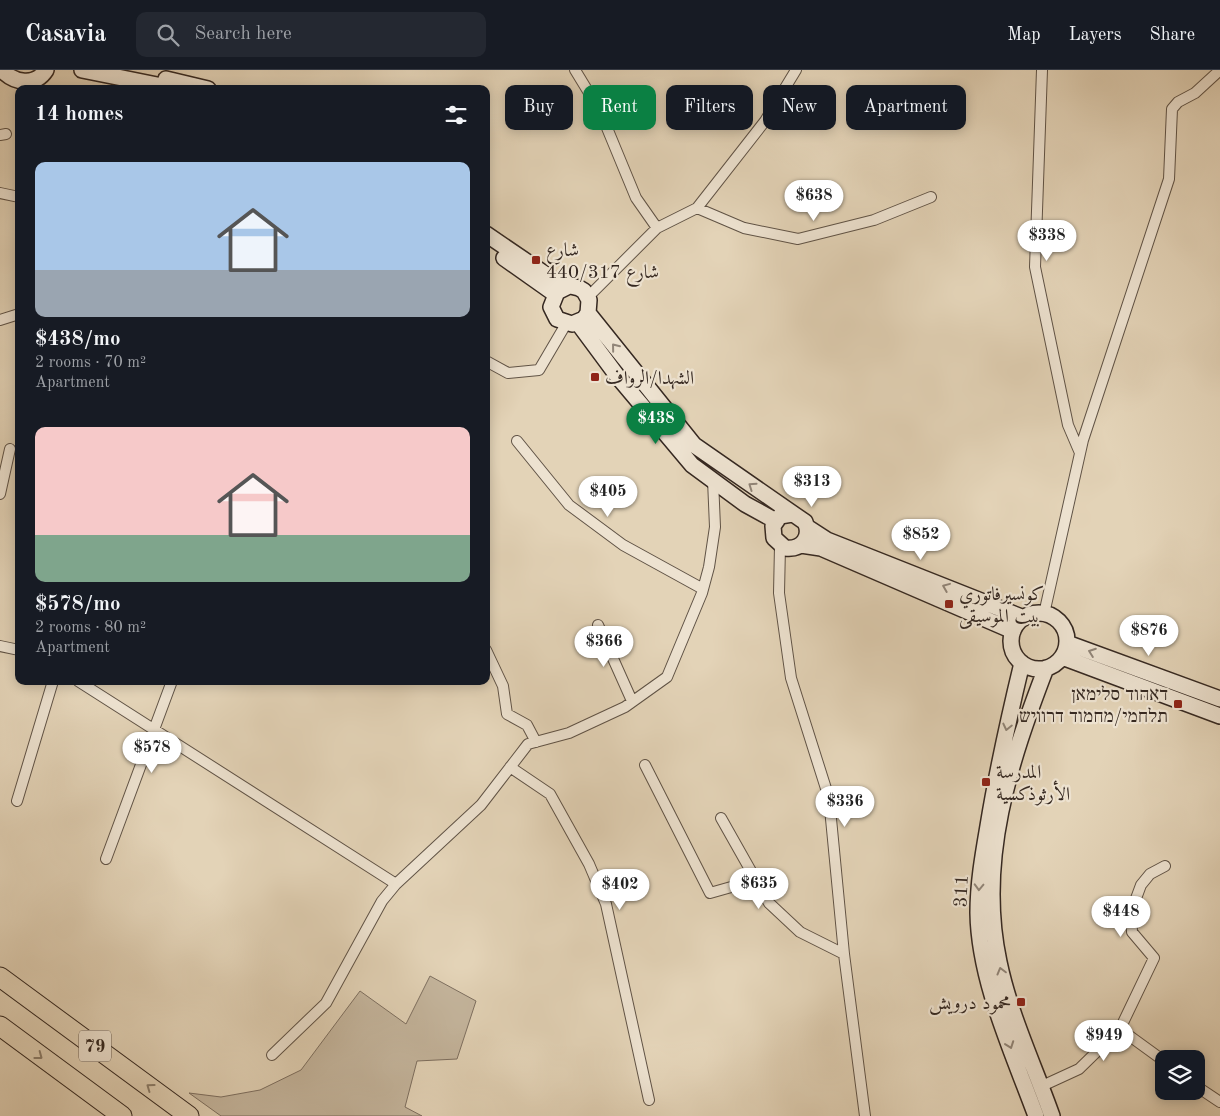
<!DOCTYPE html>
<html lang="en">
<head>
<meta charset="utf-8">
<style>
	body { margin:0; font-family:"Old Standard TT",Amiri,"Frank Ruhl Libre",serif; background:#242831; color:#f1f3f6; height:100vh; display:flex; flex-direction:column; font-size:19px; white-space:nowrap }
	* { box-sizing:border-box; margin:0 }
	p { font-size:16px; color:#9ea1a6 }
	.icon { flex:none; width:28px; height:28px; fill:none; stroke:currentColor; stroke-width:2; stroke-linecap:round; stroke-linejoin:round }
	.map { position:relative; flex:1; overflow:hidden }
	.details { position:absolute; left:15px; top:15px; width:475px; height:600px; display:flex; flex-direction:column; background:#171b24; border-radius:10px; box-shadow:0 2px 12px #0003 }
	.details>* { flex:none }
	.top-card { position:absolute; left:505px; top:15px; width:475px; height:45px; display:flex; gap:10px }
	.controls { position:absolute; left:1155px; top:980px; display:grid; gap:10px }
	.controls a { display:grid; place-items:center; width:50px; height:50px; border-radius:10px; background:#171b24; box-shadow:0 2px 12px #0003; font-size:25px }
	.price { position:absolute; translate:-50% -42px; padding:0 11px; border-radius:18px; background:#fff; color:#222; font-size:16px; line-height:32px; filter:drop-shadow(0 1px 2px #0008) }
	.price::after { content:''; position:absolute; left:50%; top:30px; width:15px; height:11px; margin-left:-8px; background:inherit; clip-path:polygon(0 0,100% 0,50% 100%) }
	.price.active { background:#0b8043; color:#fff }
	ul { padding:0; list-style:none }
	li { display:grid; align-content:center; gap:10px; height:265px; padding:0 20px }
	li span { display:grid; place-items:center; height:155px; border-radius:10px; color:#555 }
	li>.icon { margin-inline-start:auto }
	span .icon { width:90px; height:90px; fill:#fffc; stroke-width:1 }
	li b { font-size:21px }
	h2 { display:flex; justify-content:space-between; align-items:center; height:60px; padding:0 20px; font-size:21px }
	.chip { padding:0 18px; border-radius:10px; background:#171b24; box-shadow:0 2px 12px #0003; font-size:18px; line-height:45px }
	.chip.active { background:#0b8043; color:#fff }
	header { display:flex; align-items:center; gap:30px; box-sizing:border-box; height:70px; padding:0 25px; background:#171b24; border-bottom:1px solid #363941 }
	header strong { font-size:24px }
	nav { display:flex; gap:28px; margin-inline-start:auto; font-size:18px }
	.search { width:350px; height:45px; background:#242831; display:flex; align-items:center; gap:12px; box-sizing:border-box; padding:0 18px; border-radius:10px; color:#9ea1a6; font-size:19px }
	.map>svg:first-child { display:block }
	.green { fill:#c5b69e; stroke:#7d6f60 }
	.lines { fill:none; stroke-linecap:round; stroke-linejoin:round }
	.street-casing { stroke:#605346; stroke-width:12 }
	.secondary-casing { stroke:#352821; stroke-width:18 }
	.highway-casing { stroke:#352821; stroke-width:21 }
	.street { stroke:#ede2d0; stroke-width:10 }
	.secondary { stroke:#ede2d0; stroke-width:15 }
	.highway { stroke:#e3d3b7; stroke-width:19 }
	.oneway { stroke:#918578 }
	.oneway2 { stroke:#8c7e6c }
	.poi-dot { fill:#8f2418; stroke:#ede2d0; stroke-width:2 }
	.labels { text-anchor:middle; stroke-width:4.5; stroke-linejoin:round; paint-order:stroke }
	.shield { fill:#ede2d0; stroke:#6c6056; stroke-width:1 }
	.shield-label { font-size:18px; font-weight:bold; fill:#352821 }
	.poi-label { font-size:19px; fill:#352821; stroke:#ede2d0; text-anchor:start }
	.street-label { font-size:19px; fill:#352821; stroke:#ede2d0 }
</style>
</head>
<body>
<header>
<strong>Casavia</strong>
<div class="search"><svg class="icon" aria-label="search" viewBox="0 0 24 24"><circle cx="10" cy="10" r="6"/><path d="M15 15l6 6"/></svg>Search here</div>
<nav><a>Map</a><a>Layers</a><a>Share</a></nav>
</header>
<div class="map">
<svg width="1220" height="1046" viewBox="0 0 1220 1046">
	<rect width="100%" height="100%" fill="#e3d3b7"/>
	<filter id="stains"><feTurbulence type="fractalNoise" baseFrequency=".004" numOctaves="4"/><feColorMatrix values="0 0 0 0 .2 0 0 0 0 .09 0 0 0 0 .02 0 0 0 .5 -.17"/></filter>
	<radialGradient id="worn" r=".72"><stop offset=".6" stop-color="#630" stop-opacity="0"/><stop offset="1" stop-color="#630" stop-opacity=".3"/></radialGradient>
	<path class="green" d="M430,906L476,931L457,989L417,991L405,1037L422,1046H221L189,1023L221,1027L260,1020L301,1000L360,921L406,954Z"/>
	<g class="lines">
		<g class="street-casing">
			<path id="street" d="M575,0L600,41L636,128L657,158
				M1042,0L1035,197L1068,355L1080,383
				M0,65L6,64
				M0,123L19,127
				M697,138L744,158L798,169L874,150L931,127
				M588,227L657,158L697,138L765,51L796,0
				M0,250L19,244
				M486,291L508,303L539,300L566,254
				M517,371L569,435L623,475L703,519
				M0,424L10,379
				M780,476L779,523L791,608L829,728L844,884L865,1046
				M1044,544L1083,370L1169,109L1172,39L1178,32L1195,23L1220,0
				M598,555L632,631
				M0,576L19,580
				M486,580L503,616L507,644L527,655L536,672
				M78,611L396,814
				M645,695L710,823L756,810
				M510,697L550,724L589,794L606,834L649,1030
				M17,731L53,611
				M721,748L769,833L800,862L844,884
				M106,789L172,611
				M1120,959L1154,888L1132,862L1131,842L1141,815L1150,804L1165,796
				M272,985L326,933L382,831L396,814L481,735L528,674L569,663L625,637L667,607L702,523L709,497L715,457L713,410
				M1042,1016L1079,999L1120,959L1164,991
				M1196,1016L1220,1032"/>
		</g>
		<g class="secondary-casing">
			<path id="secondary" d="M2,0C14,13 35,17 46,0
				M82,0L177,19
				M166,9L208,19
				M486,164L558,213L579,218L584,221L589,230L588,243L584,249L572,254L557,249L551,237L557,222L569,216
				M504,188L555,224
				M588,243L694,375L805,452C812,467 802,480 785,478L774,468L773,456L780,446L792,444
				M578,253L618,307L692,395L745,434L776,451
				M807,457L827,470L1024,548
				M801,475L821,478L1013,561
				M1011 571a28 28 0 1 1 56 0a28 28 0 1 1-56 0Z
				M1067,573L1220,629
				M1062,587L1220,646
				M1022,593C1009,647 997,701 988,756C983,785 978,813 978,843C979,911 1013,983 1036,1046
				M1046,598C1010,692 977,790 999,892C1010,945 1034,995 1052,1046"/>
		</g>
		<g class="highway-casing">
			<path id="highway" d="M0,907L189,1046
				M0,956L122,1046"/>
		</g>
		<use href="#street" class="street"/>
		<use href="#secondary" class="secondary"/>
		<use href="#highway" class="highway"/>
	</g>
	<defs><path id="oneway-chevron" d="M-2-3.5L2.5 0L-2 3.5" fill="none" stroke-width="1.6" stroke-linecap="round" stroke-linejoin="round" transform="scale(1.25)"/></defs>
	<g class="oneway">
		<use href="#oneway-chevron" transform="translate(615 277) rotate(-129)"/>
		<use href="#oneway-chevron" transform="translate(752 416) rotate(-145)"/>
		<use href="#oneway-chevron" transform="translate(946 517) rotate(-158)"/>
		<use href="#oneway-chevron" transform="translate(1092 582) rotate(-160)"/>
		<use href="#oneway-chevron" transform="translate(1007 657) rotate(103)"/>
		<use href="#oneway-chevron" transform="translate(979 817) rotate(92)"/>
		<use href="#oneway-chevron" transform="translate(1001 901) rotate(-105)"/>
		<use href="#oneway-chevron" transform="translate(1010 975) rotate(70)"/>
	</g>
	<g class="oneway2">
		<use href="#oneway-chevron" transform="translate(39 986) rotate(37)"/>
		<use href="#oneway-chevron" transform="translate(150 1017) rotate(-144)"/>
	</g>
	<g class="poi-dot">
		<rect x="531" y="185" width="10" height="10" rx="2.5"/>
		<rect x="590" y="302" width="10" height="10" rx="2.5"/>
		<rect x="944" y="529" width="10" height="10" rx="2.5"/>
		<rect x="1173" y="629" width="10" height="10" rx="2.5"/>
		<rect x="981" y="707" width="10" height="10" rx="2.5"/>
		<rect x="1016" y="927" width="10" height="10" rx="2.5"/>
	</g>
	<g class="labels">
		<rect class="shield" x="79" y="960.5" width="32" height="31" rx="4"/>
		<g class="shield-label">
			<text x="95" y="982">79</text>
		</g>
		<g class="poi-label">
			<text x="546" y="186">شارع<tspan x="546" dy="22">440/شارع 317</tspan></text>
			<text x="605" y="314">الشهدا/الرواف</text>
			<text x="959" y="530">كونسيرفاتوري<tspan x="959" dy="22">بيت الموسيقى</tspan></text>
			<text x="1168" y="630" text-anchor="end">דאהוד סלימאן<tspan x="1168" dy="22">תלחמי/מחמוד דרוויש</tspan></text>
			<text x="996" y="708">المدرسة<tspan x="996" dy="22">الأرثوذكسية</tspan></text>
			<text x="1011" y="939" text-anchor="end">محمود درويش</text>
		</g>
		<g class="street-label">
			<text transform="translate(960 821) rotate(-87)" y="7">311</text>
		</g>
	</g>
	<rect width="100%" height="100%" filter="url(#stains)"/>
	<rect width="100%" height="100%" fill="url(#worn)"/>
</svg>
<div class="controls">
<a><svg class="icon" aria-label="layers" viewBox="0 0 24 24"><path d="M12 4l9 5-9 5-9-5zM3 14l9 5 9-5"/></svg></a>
</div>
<b class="price" style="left:814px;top:152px">$638</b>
<b class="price" style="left:1047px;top:192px">$338</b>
<b class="price active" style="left:656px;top:375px">$438</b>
<b class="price" style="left:812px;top:438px">$313</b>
<b class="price" style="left:608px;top:448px">$405</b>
<b class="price" style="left:921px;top:491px">$852</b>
<b class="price" style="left:1149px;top:587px">$876</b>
<b class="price" style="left:604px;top:598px">$366</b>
<b class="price" style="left:152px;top:704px">$578</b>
<b class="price" style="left:845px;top:758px">$336</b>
<b class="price" style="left:759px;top:840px">$635</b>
<b class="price" style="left:620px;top:841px">$402</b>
<b class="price" style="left:1121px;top:868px">$448</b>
<b class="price" style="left:1104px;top:992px">$949</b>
<div class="top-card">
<a class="chip">Buy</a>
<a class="chip active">Rent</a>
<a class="chip">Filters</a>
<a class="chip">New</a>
<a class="chip">Apartment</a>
</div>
<section class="details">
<h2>14 homes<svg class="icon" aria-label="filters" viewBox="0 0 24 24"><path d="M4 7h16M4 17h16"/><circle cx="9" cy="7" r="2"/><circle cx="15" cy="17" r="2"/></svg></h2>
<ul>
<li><span style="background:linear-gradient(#a9c7e8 70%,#9aa5b1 0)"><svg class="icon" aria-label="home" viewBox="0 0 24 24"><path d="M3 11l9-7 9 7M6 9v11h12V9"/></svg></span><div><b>$438/mo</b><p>2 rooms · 70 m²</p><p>Apartment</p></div></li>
<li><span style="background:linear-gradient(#f6c9c9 70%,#7fa58c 0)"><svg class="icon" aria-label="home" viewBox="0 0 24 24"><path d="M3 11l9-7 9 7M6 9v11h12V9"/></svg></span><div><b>$578/mo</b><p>2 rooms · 80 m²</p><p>Apartment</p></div></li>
</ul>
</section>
</div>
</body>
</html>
